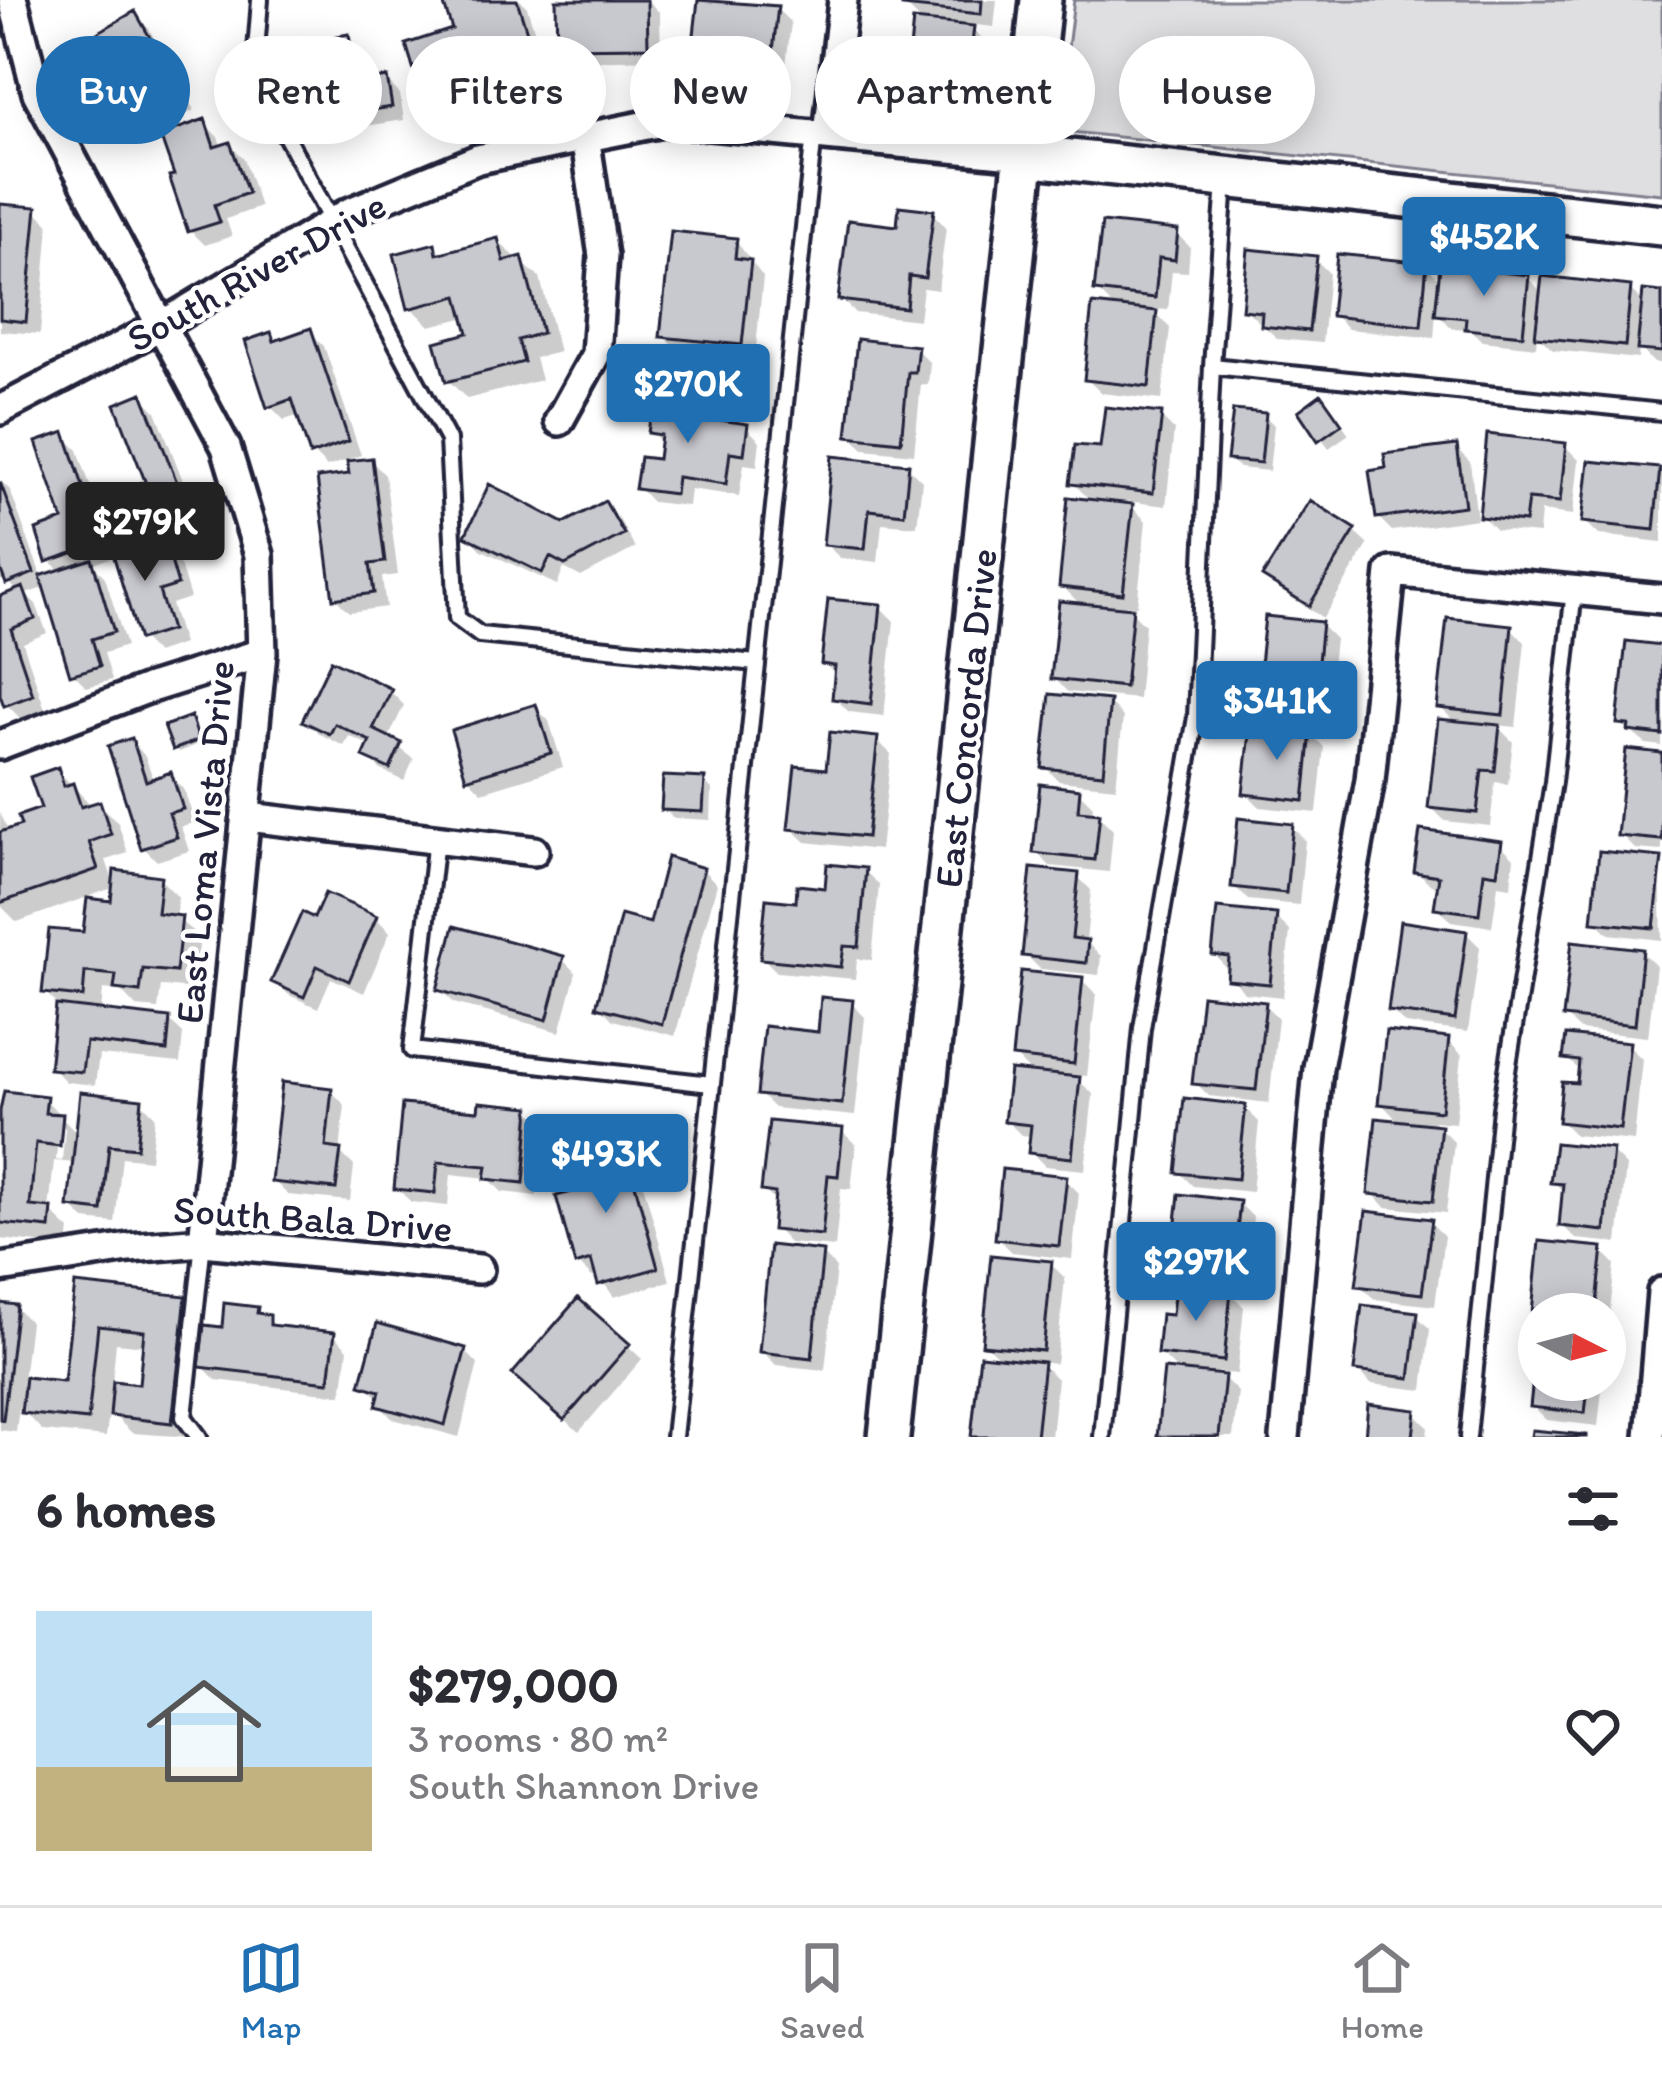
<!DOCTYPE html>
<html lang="en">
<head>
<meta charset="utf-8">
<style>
	body { margin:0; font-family:Itim,sans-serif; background:#f7f7f7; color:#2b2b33; height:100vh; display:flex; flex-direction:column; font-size:45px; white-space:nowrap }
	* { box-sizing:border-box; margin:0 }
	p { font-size:39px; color:#7c7c81 }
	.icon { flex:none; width:66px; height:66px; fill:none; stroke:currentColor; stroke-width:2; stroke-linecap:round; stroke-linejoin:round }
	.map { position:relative; height:1437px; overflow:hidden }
	.panel { display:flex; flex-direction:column; background:#fff; flex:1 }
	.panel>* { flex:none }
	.guide { position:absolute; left:36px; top:36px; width:1590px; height:108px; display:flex; gap:24px }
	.needle { width:78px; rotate:96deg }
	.fabs { position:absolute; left:1518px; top:1293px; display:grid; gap:24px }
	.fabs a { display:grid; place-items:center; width:108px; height:108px; border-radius:50%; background:#fff; box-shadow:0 6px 30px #0003; font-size:60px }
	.price { position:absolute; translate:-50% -102px; padding:0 27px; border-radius:12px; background:#1f6fb2; color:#fff; font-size:39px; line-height:78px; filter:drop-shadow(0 3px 6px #0008) }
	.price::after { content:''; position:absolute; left:50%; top:72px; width:36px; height:27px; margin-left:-18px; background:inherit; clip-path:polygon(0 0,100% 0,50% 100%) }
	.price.on { background:#222; color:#fff }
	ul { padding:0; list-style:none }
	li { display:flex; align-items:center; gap:36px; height:300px; padding:0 36px }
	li+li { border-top:3px solid #e1e1e2 }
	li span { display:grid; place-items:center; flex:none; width:336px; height:240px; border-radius:0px; color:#555 }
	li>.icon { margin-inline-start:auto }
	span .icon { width:144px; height:144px; fill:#fffc; stroke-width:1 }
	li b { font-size:51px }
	h2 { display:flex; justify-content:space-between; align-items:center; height:144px; padding:0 36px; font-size:51px }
	.chip { padding:0 42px; border-radius:54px; background:#fff; box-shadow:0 6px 30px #0003; font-size:42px; line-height:108px }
	.chip.on { background:#1f6fb2; color:#fff }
	.tabs { display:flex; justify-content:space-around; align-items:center; height:168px; border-top:3px solid #e1e1e2; background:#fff; font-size:33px; color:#7c7c81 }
	.tabs a { display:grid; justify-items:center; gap:6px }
	.tabs .on { color:#1f6fb2 }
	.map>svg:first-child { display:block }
	.green { fill:#dfdfe2; stroke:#80808e; stroke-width:3 }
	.shadow { fill:#0003; fill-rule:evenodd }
	.building { fill:#c8c8cf; stroke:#22223b; stroke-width:3 }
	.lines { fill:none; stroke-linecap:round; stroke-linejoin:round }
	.lane-casing { stroke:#22223b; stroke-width:22 }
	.street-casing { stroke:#22223b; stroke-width:36 }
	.secondary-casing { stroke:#22223b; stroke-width:48 }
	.lane { stroke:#fff; stroke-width:14 }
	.street { stroke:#fff; stroke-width:27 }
	.secondary { stroke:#fff; stroke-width:39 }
	.labels { text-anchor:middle; stroke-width:9; stroke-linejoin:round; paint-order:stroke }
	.street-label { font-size:39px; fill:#22223b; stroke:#fff }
</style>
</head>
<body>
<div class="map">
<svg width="1662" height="1437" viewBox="0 0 1662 1437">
	<rect width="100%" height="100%" fill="#fff"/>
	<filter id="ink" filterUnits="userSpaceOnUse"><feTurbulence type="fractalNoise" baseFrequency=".00833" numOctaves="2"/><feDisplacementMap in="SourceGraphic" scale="24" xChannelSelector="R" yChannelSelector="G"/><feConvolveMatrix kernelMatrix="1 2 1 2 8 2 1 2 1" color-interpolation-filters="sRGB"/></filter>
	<g filter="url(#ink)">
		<path class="green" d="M1074,0H1662V194L1071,132L1059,120Z"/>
		<path class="shadow" d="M459,0H520L527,7L545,65L436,99L422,85L455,31Z
			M559,0H647L660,13L661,59L574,61L560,47Z
			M905,0H997L994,27L968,24L987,43L980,104L906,96L892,82L911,62L924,24L905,5Z
			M777,9L791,23L784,82L708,74L694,60Z
			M135,15L149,29L194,110L160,130L147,116Z
			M348,38L362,52L367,83L386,80L400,94L404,120L309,135L295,121Z
			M204,123L218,137L222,148L230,145L244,159L260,207L226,219L232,236L205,245L191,231Z
			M0,207L35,210L49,224L40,334L0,331Z
			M932,213L946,227L938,290L923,288L919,320L855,313L841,299L899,230Z
			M1176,233L1190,247L1188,272L1172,271L1168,310L1151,309L1170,328L1162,400L1101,393L1087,379L1116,309L1097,290Z
			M497,241L540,278L559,352L535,358L541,380L467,399L448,380L471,335L467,317L430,326L411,307L434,246L443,255Z
			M736,241L763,277L755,358L677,350L663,336Z
			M1315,259L1329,273L1322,343L1278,339L1245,309Z
			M1426,266L1441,281L1528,278L1543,293L1630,289L1645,304L1662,295V363H1654L1639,347L1638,359L1553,350L1537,335L1536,347L1482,341L1470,329L1452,328L1436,312L1434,338L1348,329L1334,315Z
			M310,332L324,346L361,455L327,467L313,453L300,415L284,420L270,406L271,336L278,343Z
			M916,349L930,363L928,385L921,384L914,454L864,449L850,435Z
			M142,397L156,411L197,517L139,539L152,552L166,551L180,565L190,598L171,604L183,644L156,653L142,639L116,556L92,564L105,577L126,646L104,653L112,680L87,687L73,673L46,587L26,594L36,604L47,633L23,643L45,709L21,719L7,705L0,687V599L19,592L5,579L0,581V480L10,490L42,578L61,572L49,560L67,522L64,436L78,450L111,547L145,536L131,523L149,483Z
			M685,398L699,412L698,420L746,427L760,441L757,466L744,464L739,496L690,489L688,506L652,502L639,488L661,463L663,444L651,432Z
			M1330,407L1349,434L1329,448L1302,412Z
			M1160,416L1174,430L1166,506L1126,501L1146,521L1137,606L1125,605L1145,625L1138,699L1068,692L1054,678L1082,606L1062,586L1093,503L1073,483L1103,451Z
			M1265,416L1274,425L1269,471L1239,468L1230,459Z
			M1565,446L1579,460L1573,515L1541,511L1539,534L1496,530L1482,516Z
			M1456,448L1470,462L1477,519L1392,531L1378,517Z
			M371,461L385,475L398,575L382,577L386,607L349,612L335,598L352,476Z
			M908,467L922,481L917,526L882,523L878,562L840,558L826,544Z
			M1659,471L1662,474V542L1599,535L1585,521Z
			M605,505L619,519L635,548L581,577L564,568L557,585L482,550L468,536L564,526Z
			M1354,531L1368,545L1323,618L1280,590L1266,577Z
			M880,607L894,621L884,716L849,712L835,698L837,677L824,663Z
			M1321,625L1335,639L1326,724L1282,720L1268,706L1272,672L1263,664Z
			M1511,628L1525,642L1516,727L1496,725L1513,742L1508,784L1495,782L1490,826L1445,821L1431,807L1457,724L1440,707Z
			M1662,648V746L1646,744L1620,723Z
			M390,691L404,705L388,739L414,759L404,781L381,770L367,756L371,746L349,736L344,746L320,734L306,720Z
			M1109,703L1123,717L1116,787L1059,781L1045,767Z
			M535,707L549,721L563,767L482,792L468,778Z
			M190,720L201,743L179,752L175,748Z
			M1310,733L1324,747L1317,813L1260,807L1246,793Z
			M877,740L891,754L880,850L806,842L791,828L829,773Z
			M131,742L145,756L154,781L170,776L184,790L195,822L181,827L189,851L157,861L143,847Z
			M1662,756V851L1635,849L1621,835Z
			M57,770L92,806L99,804L118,823L128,853L106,860L115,887L17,922L0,905V813L9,832L24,826L45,810Z
			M703,780L712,789L711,820L673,818L664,809Z
			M1079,792L1093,806L1092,815L1099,816L1113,830L1109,872L1050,866L1036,852Z
			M1291,826L1305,840L1299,905L1248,900L1234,886Z
			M1500,844L1514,858L1511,887L1498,885L1492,927L1451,921L1437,907L1440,887L1431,885L1417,871Z
			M1660,860L1662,940L1609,934L1595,920Z
			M703,870L717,884L675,1036L613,1020L599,1006L652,926Z
			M865,871L879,885L872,960L857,959L855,979L777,972L763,958L798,905Z
			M1077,876L1091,890L1086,942L1101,956L1099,975L1040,969L1026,955Z
			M159,878L178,897L176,918L200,937L194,989L161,986L158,1009L136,1007L121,991L103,989L101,1013L169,1020L183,1034L180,1063L99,1055L95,1085L66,1082L52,1067L59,1006L45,992L113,904Z
			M1276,917L1290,931L1283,997L1244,993L1215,954Z
			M376,918L390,932L364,993L331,978L318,1008L289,995L275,981L316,922Z
			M1466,933L1480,947L1468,1032L1405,1024L1391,1010Z
			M1642,952L1656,966L1648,1037L1580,1030L1566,1016Z
			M562,959L576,973L560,1032L454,1003L440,989Z
			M1082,980L1096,994L1087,1076L1073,1075L1093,1094L1085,1170L1045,1166L1031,1152L1033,1136L1021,1135L1007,1121L1034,1076L1015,1056Z
			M851,1003L865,1017L855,1116L774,1108L760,1094Z
			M1264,1004L1278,1018L1269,1103L1209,1096L1195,1082Z
			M1448,1041L1462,1055L1455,1123L1433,1121L1454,1142L1446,1213L1386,1207L1372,1193L1401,1124L1381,1103Z
			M1628,1045L1642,1059L1634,1141L1575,1135L1561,1121L1579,1087L1581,1072L1567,1058Z
			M331,1091L345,1105L340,1152L354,1166L350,1201L288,1195L274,1181Z
			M45,1099L78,1134L141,1102L155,1116L150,1160L122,1157L115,1223L85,1220L71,1206L75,1163L54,1161L49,1210L70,1230L68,1246L0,1239V1100L6,1106ZM59,1123L65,1128L62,1161L56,1160Z
			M1245,1108L1259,1122L1252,1192L1193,1186L1179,1172Z
			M529,1110L543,1124L537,1196L502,1192L488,1178L451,1174L448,1206L411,1202L397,1188L481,1114Z
			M842,1131L856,1145L851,1189L841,1188L835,1247L789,1243L775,1228L777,1204L764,1190Z
			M622,1144L636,1158L670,1281L614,1297L598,1275L592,1277L578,1263L580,1193Z
			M1612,1152L1626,1166L1618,1243L1576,1239L1562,1225L1565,1193L1554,1182Z
			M1065,1179L1079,1193L1072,1259L1012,1252L998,1238Z
			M1239,1203L1253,1217L1246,1283L1211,1279L1197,1265L1198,1254L1192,1253L1177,1239Z
			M1430,1222L1444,1236L1435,1306L1374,1299L1360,1285Z
			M1601,1250L1615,1264L1608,1332L1605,1331V1314L1539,1316L1535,1312Z
			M822,1254L836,1268L825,1370L776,1365L762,1351Z
			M1051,1264L1065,1278L1056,1364L1040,1362L1057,1379L1051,1437H974L1002,1360L985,1344Z
			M78,1287L185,1299L204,1317L202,1328L224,1331L256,1310L280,1329L334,1335L348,1349L342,1395L216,1380L199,1363L190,1437L132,1433L109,1411L106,1437L43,1431L19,1407L16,1432L0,1430V1306L16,1308L30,1322L23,1380L67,1385ZM116,1343L146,1346L142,1387L112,1384Z
			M1230,1293L1244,1307L1237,1374L1218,1372L1238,1392L1233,1437H1160L1181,1374L1160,1353L1174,1318Z
			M1416,1315L1430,1329L1423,1390L1371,1384L1357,1370Z
			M628,1346L642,1359L579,1432L530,1388Z
			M464,1350L478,1364L459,1437L393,1419L379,1405L381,1399L363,1384Z
			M1539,1351V1380H1603L1598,1426L1547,1420L1533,1406Z
			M1414,1413L1428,1427L1427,1437H1368Z"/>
		<path class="building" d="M449,0H517L533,51L419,87L406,44L452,29L443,2Z
			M556,0H647L648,47L557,48Z
			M698,0L778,6L771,70L691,61Z
			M902,0H982L981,14L902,6Z
			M135,11L183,96L144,118L97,33Z
			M913,20L974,26L967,91L889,83L892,57L909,59Z
			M349,34L356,82L387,77L392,107L293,122L281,45Z
			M205,119L214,147L230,142L248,193L214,205L220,222L188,232L169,176L174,175L160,135Z
			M0,204L37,207L26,322L0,319Z
			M899,206L934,210L925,278L909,276L906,308L838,300L848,220L897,226Z
			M1102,222L1178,230L1175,260L1159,258L1155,298L1094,291Z
			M671,231L737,238L735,258L751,260L742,345L660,337Z
			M498,238L504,261L522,256L542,333L518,340L524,362L446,382L435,342L468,333L458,296L408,309L394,254L435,243L437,254Z
			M1248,249L1317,256L1309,331L1261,326L1262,312L1242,310Z
			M1337,254L1427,263L1421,326L1331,316Z
			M1440,266L1529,275L1523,335L1465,329L1466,318L1435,315Z
			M1542,276L1631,286L1625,346L1535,337Z
			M1643,290L1662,292V352L1637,350Z
			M1092,304L1157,311L1149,387L1084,380Z
			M311,328L349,441L310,455L292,399L267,408L245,341L271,332L274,341Z
			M857,339L918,346L915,372H908L901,442L847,436Z
			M654,390L687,395L684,415L748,424L744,454L730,452L726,484L677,477L675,494L635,489L640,457L658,459L661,435L648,433Z
			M142,393L185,503L129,525L117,493L145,481L115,404Z
			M1321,394L1342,424L1318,441L1298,411Z
			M1105,407L1162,413L1153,493L1070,484L1075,445L1100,447Z
			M1233,410L1266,413L1261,463L1227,460Z
			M65,432L102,543L46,562L36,530L63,520L36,442Z
			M1487,434L1566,443L1560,502L1528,499L1525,522L1479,517Z
			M1457,445L1465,506L1376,518L1369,471L1386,468L1384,454Z
			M832,456L909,464L904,514L869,510L865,549L823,545Z
			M372,458L385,562L370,564L374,593L333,599L317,478L349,474L347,461Z
			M1589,461L1660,468L1654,530L1582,522Z
			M0,482L34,573L6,584L0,568Z
			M489,484L564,523L605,501L624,534L565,565L550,557L542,573L465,536Z
			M1068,497L1133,504L1123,594L1059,587Z
			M1310,500L1356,529L1309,606L1262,577Z
			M139,535L145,554L167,547L178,585L159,591L171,630L139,640L110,544Z
			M92,559L114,632L92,639L100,666L70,675L40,576Z
			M23,587L35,619L11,629L33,695L4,706L0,695V596Z
			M828,599L881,604L871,704L832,699L835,666L821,664Z
			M1059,601L1133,608L1125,687L1051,679Z
			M1265,616L1322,622L1313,712L1265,707L1269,666L1260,665Z
			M1447,618L1512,625L1503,715L1437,708Z
			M1626,641L1662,645V735L1628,731L1629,725L1617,724Z
			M331,660L392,689L373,729L402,743L390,769L363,757L370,741L335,724L330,734L302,721Z
			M1050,694L1110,700L1103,774L1042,768Z
			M536,704L551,753L466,779L451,730Z
			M191,716L199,740L173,750L164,726Z
			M1438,719L1500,725L1495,771L1482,770L1477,813L1428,808Z
			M1251,724L1311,731L1304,801L1243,794Z
			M830,732L878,737L867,837L788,829L795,766L826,769Z
			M132,738L146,781L171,772L183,809L169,813L177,837L141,849L108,746Z
			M1626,749L1662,753V840L1617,836Z
			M58,767L64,786L73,783L81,807L100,801L111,834L89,842L98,869L0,903V832L21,825L18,816L41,808L30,777Z
			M663,776L705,778L703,812L661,810Z
			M1040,784L1080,789L1078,811L1100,813L1095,860L1033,853Z
			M1238,818L1293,824L1286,893L1231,887Z
			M1420,830L1502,841L1497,874L1484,872L1479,914L1434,908L1439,876L1414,872Z
			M1599,851L1662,857L1654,928L1592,922Z
			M667,857L704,868L662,1024L596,1007L621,915L650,923Z
			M827,864L866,868L859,947L844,946L841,967L760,959L766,899L796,902L797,885L825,888Z
			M1031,868L1079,873L1072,938L1088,940L1086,963L1022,956Z
			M114,870L161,876L157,913L182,916L176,972L143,969L140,992L114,989L116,975L85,972L83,997L42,993L49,929L83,932L87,898L111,901Z
			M325,893L377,916L349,981L317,966L304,997L271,982L302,912L314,918Z
			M1217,908L1277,914L1270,984L1227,980L1229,957L1212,955Z
			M1400,921L1467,931L1455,1020L1388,1011Z
			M454,926L564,956L547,1020L437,990Z
			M1572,941L1643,949L1635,1025L1563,1017Z
			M1021,971L1083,977L1074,1064L1012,1057Z
			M1202,995L1266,1002L1256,1090L1192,1084Z
			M821,997L853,1000L842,1104L757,1095L764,1026L818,1032Z
			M56,1005L170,1018L167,1051L86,1042L82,1072L49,1069Z
			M1386,1031L1449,1038L1441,1111L1378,1104Z
			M1566,1035L1630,1042L1620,1129L1558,1122L1562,1082L1577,1083L1579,1061L1563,1059Z
			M1010,1070L1080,1077L1072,1158L1028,1153L1031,1125L1004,1122Z
			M282,1082L332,1088L326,1147L341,1149L336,1189L271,1182Z
			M4,1091L47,1096L45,1113L63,1114L60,1146L36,1143L30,1206L52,1208L50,1228L0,1223V1111Z
			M80,1092L142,1099L137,1148L109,1145L102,1211L68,1207Z
			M1184,1098L1246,1105L1238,1179L1176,1173Z
			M479,1102L530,1107L524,1183L485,1179L487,1166L438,1162L435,1193L394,1189L402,1104L478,1111Z
			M1376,1118L1441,1125L1433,1201L1368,1194Z
			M769,1121L843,1128L838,1176L828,1175L822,1235L772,1230L775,1193L761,1191Z
			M623,1141L658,1268L598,1285L591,1260L575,1265L556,1196L576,1191L567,1157Z
			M1555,1143L1613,1149L1605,1231L1559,1226L1563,1184L1550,1183Z
			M1002,1169L1067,1176L1059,1246L995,1239Z
			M1179,1194L1240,1201L1233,1271L1194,1266L1196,1242L1174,1240Z
			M1366,1211L1432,1219L1422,1294L1356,1286Z
			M1539,1241L1603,1247L1596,1314L1532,1313Z
			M770,1245L823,1251L812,1358L759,1352Z
			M991,1255L1052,1261L1043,1351L982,1345Z
			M75,1284L186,1296L172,1423L110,1416L113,1381L139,1384L144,1331L98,1326L88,1420L21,1413L25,1377L64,1381Z
			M1175,1285L1231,1291L1224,1361L1157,1354L1161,1314L1172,1315Z
			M578,1298L630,1344L564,1420L512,1374Z
			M0,1303L17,1305L3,1420L0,1419Z
			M224,1303L258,1307L257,1313L270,1315V1325L335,1332L329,1382L199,1367L204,1325L222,1327Z
			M1362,1305L1418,1312L1410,1378L1354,1371Z
			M377,1323L466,1348L445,1425L376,1406L380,1391L360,1385Z
			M1537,1341L1539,1380H1589L1585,1413L1530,1407Z
			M980,1355L1044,1362L1036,1437H971Z
			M1164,1369L1225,1375L1219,1437H1157Z
			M1368,1404L1416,1410L1413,1437H1365Z
			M1532,1430L1587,1435V1437H1531Z"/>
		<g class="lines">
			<g class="lane-casing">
				<path id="lane" d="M260,0L254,76L448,440L457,618L480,635L756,663
					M1212,366L1662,412
					M436,839L412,1050L711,1084
					M199,1437L184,1417L203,1242
					M674,1437L814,134
					M1102,1437L1142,1028L1196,717L1212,366L1225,182
					M1468,1437L1501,1109L1553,782L1574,590"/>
			</g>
			<g class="street-casing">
				<path id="street" d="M13,0L37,93L226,447L259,555L262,653L203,1242
					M828,135L843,0
					M0,410L162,325L348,213L478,159L667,121L1024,155
					M559,421L596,354L603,256L585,136
					M0,745L147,689L262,653
					M248,817L534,851
					M0,1268L129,1248L203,1242L479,1269
					M1285,1437L1318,1068L1370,780L1391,572L1662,599
					M1650,1437L1662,1292"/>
			</g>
			<g class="secondary-casing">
				<path id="secondary" d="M1024,155L1662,225
					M889,1437L1041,0"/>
			</g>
			<use href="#lane" class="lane"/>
			<use href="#street" class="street"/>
			<use href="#secondary" class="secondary"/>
		</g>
	</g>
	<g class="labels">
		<g class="street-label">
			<text transform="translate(256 271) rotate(-29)" y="14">South River Drive</text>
			<text transform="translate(965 718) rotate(-84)" y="14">East Concorda Drive</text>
			<text transform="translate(204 842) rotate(-85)" y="14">East Loma Vista Drive</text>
			<text transform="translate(313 1218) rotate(4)" y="14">South Bala Drive</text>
		</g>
	</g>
</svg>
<div class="fabs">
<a><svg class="needle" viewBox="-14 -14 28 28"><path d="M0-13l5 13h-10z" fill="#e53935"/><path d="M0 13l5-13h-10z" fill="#7c7c81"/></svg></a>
</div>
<b class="price" style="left:1484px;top:299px">$452K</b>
<b class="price" style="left:688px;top:446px">$270K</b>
<b class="price on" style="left:145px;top:584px">$279K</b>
<b class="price" style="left:1277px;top:763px">$341K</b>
<b class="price" style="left:606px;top:1216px">$493K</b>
<b class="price" style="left:1196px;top:1324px">$297K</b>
<div class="guide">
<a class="chip on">Buy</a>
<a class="chip">Rent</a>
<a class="chip">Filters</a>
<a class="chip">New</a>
<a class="chip">Apartment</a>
<a class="chip">House</a>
</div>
</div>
<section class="panel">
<h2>6 homes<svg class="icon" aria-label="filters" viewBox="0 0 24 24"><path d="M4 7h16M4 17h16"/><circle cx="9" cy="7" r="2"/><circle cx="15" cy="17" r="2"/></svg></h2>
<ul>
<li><span style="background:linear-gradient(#bfe0f5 65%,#c2b280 0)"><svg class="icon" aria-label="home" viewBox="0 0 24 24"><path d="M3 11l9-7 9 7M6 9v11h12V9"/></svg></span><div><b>$279,000</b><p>3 rooms · 80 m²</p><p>South Shannon Drive</p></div><svg class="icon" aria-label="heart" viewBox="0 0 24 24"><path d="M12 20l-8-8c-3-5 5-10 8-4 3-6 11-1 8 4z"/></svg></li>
</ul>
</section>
<nav class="tabs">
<a class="on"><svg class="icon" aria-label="map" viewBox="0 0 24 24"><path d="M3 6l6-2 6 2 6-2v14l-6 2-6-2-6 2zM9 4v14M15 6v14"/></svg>Map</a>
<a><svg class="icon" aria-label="saved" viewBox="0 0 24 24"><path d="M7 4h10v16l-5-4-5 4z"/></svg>Saved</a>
<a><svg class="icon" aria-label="home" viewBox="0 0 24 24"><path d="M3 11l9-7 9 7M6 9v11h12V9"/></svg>Home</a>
</nav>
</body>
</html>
